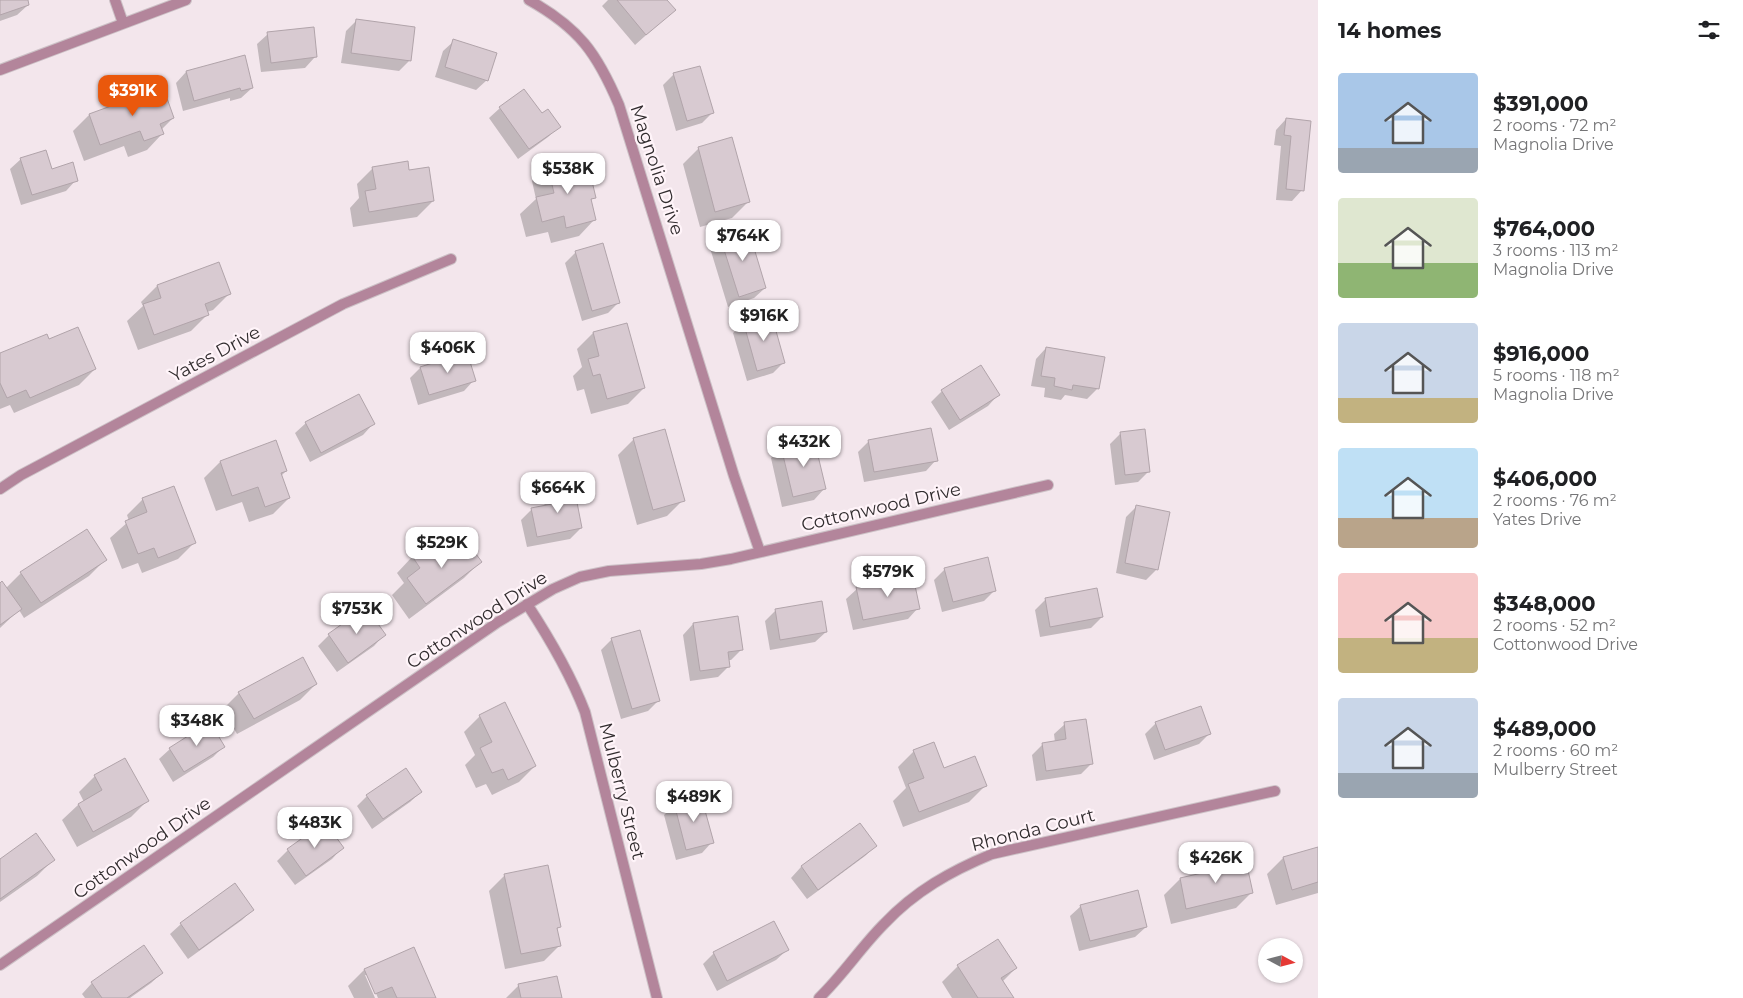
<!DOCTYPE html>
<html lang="en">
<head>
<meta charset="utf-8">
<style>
	body { margin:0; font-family:Montserrat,sans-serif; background:#f6f6f6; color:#202124; height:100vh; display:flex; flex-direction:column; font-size:19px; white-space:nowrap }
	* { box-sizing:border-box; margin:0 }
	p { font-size:16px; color:#757577 }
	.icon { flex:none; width:28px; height:28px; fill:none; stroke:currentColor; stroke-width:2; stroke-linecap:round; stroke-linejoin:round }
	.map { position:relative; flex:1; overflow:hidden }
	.drawer { display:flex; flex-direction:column; background:#fff; width:425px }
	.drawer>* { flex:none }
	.needle { width:32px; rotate:97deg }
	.controls { position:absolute; left:1258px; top:938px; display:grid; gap:10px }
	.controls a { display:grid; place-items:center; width:45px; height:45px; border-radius:50%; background:#fff; box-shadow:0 1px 4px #0004; font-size:25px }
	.price { position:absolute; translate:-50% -42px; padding:0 11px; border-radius:10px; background:#fff; color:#222; font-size:16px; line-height:32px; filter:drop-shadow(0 1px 2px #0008) }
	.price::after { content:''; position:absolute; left:50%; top:30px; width:15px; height:11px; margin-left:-8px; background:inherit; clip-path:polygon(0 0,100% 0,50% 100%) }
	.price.current { background:#ea580c; color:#fff }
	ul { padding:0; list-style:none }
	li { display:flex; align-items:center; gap:15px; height:125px; padding:0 20px }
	li span { display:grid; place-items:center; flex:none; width:140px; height:100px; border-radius:5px; color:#555 }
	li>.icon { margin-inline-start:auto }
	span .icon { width:60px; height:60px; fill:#fffc; stroke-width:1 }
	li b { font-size:21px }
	h2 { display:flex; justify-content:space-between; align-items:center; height:60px; padding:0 20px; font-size:21px }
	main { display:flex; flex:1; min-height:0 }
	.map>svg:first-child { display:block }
	.shadow { fill:#0003 }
	.building { fill:#d8cad1; stroke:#b1a4aa }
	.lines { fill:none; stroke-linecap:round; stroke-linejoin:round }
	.minor-casing { stroke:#ccc1c6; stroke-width:12 }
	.minor { stroke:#b3859b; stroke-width:10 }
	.labels { text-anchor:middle; stroke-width:4.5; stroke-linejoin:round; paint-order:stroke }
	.street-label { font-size:18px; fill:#312c2e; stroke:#fff4f9 }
</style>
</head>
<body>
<main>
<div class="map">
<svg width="1318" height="998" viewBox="0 0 1318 998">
	<rect width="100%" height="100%" fill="#f3e6ec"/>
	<path class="shadow" d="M0,0H26L28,5L17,15L0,21Z
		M608,0H666L663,20L635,45L602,6Z
		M357,20L414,28L409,61L399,71L341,63L346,31Z
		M268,34L315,57L305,68L261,72L257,44Z
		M454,41L487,80L476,90L435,77L443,51Z
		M244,57L252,88L241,98L230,101V98L183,111L176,83L186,72Z
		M674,74L712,113L702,123L676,131L663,85Z
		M500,108L542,115L559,126L548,137L518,159L489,118Z
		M89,115L173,118L161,130L162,134L147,150L128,157L124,146L84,161L73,131Z
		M1286,119L1309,122L1302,190L1292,201L1276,200L1281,146L1274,145L1276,130Z
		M699,148L748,202L732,218L700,227L683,164Z
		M21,159L51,170L76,180L66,191L21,205L10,169Z
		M548,165L582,180L594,197L590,201L594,220L579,236L551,243L548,232L526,237L520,214L536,199L532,181Z
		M373,168L408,171L433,201L417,217L353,227L350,208L359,198L357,184Z
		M721,238L765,288L754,298L728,307L710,248Z
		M576,252L618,303L608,313L582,321L565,263Z
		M157,286L229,294L213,310L207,312V315L191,331L138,350L127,321L143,306L141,302Z
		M744,322L783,363L773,373L747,381L733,333Z
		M593,333L644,388L628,404L591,414L584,389L577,391L573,376L582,367L577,349Z
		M1046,348L1098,388L1087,399L1065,395L1061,400L1044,397L1045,388L1031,386L1036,359Z
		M0,355L95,369L79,385L14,413L10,405L0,409Z
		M420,368L474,380L464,391L418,405L410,378Z
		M942,391L998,395L988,406L949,430L931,402Z
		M306,423L373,424L363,435L310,462L295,433Z
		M1120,434L1149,471L1138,482L1115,485L1110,444Z
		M634,439L683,500L667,516L637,525L618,455Z
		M869,441L936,460L926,471L864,482L858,452Z
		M782,448L824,489L814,500L782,507L771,458Z
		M220,462L286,471L281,476L289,498L273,514L249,522L242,502L216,511L204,478Z
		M173,488L194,543L178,559L142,573L138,563L122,569L110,538L129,521L127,515L142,500Z
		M555,492L581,528L570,539L527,547L521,520L532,509L545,507L544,502Z
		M1137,506L1157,569L1146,580L1116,573L1126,517Z
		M430,545L440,558L480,562L464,578L409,619L392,595L404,583L397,573L412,557Z
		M105,560L89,576L24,618L19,610L0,628V584L6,588L21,573Z
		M945,569L995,590L984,601L942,612L934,580Z
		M857,589L918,608L908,619L853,630L846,599Z
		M1046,599L1102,617L1091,628L1040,637L1035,610Z
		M365,609L384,635L374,646L337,672L318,646L329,635Z
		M776,610L826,632L815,642L770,650L765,621Z
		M693,624L742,649L731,660H728L729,666L718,677L690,681L683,635Z
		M612,639L659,700L648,711L621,719L601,650Z
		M316,684L300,700L237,734L223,709L239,693Z
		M480,716L535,766L519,782L492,795L486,784L476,788L465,765L475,755L464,732Z
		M1156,723L1209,734L1199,744L1154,760L1145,734Z
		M1065,724L1091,764L1081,774L1036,781L1032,755L1043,744L1055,742L1054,734Z
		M224,746L213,757L173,782L159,759L170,749Z
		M914,751L943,770L985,786L969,802L903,827L893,801L906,788L898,767Z
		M125,760L147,801L131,817L77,847L62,820L78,805L84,802L79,792L95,776Z
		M421,792L410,802L372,829L357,806L367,796Z
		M700,798L712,842L702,853L676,860L664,815L674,805Z
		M325,824L342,848L332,859L295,885L277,861L288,850Z
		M860,824L875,846L865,856L807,899L791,878L801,867Z
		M1318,848V893L1276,905L1267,874L1283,858Z
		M53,860L37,876L0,902V861Z
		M1202,868L1252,892L1236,908L1171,924L1164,895L1180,879L1194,876Z
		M505,875L559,927L556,930L560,945L544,961L505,969L489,891Z
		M1081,906L1146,927L1135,937L1079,951L1070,916Z
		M252,910L242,920L188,959L170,934L181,924Z
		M773,923L787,950L776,960L717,991L703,964L714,953Z
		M958,966L1016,968L1002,982L1012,998H952L942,982Z
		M364,970L434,998H378L368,975H365L375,998H354L348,986Z
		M162,973L151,983L130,998H85L82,994L92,983Z
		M519,985L561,998H506Z"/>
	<path class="building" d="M0,0H28L29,5L0,15Z
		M617,0H667L676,10L646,35Z
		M356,19L415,27L411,61L351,53Z
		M314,27L317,57L271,63L267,32Z
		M453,39L497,53L488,81L445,67Z
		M245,55L253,88L241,91L240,88L194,101L186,71Z
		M700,66L714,113L687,121L673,73Z
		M163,87L174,118L160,124L164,134L144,141L140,131L100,145L89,114Z
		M524,89L542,113L548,109L561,127L529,149L499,107Z
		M1286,118L1311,121L1304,191L1286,189L1291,136L1284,135Z
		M732,137L750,202L715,212L698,147Z
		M46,150L52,169L73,162L78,181L32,195L20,158Z
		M578,156L583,179L591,177L596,198L591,199L596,220L566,228L564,216L542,222L536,197L554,193L547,164Z
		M408,161L409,170L429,167L434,201L369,212L365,191L376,189L372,167Z
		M748,228L766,288L739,297L720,237Z
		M603,243L620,303L592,311L575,251Z
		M219,262L231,294L205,304L209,315L154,335L143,304L161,298L157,285Z
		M771,313L785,363L757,371L743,321Z
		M627,323L645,388L607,399L600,374L593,376L588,359L599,356L593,332Z
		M78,327L96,369L30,398L26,390L7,398L0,383V353L47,334L49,339Z
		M1046,347L1105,357L1099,389L1073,385L1072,390L1054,386L1055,378L1041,376Z
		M467,352L476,381L429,395L420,367Z
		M981,365L1000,395L960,420L941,390Z
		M359,394L375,424L321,453L305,422Z
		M931,428L938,461L874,472L868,440Z
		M665,429L685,501L653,510L633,438Z
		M1145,429L1150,472L1125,475L1120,432Z
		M814,439L826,489L793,497L781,447Z
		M276,440L287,471L281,473L290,498L265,507L258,487L232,496L220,461Z
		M174,486L196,543L158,558L154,548L138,554L125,521L147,512L142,498Z
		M574,487L582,528L537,537L531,508L557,503L554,490Z
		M1136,505L1170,512L1158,570L1125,563Z
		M87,529L107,560L41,603L20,572Z
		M464,538L482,562L426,604L407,578L420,568L412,556L430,543L440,556Z
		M988,557L996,591L953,602L944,568Z
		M913,576L920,609L863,620L856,587Z
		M2,581L22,609L0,625V583Z
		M1097,588L1103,617L1050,627L1045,598Z
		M822,601L827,632L780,640L775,609Z
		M366,607L386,635L348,663L328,634Z
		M738,616L743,650L728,652L730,667L700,671L693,623Z
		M640,630L660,701L632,709L611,638Z
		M303,657L317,684L254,719L238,692Z
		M505,702L536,766L508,780L503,769L492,773L480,748L492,742L479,715Z
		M1201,706L1211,734L1165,750L1155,722Z
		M1086,719L1093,764L1046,771L1042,743L1066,739L1064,722Z
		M210,722L225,747L184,772L169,748Z
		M934,742L944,768L975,756L987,786L919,812L908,784L924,778L913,750Z
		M125,758L149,801L93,832L78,804L102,790L94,775Z
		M406,768L422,792L383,819L366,795Z
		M701,796L714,843L686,850L674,803Z
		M325,822L344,848L306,876L287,849Z
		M860,823L877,846L818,890L801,866Z
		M36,833L55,860L0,899V859Z
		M1318,847V882L1292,890L1283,857Z
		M1224,861L1225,866L1246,861L1253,893L1186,909L1180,878L1202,873L1201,866Z
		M548,865L561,927L557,928L561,946L521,954L504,874Z
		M235,883L254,910L199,950L180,923Z
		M1138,890L1147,927L1090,941L1080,905Z
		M774,921L789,950L727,981L713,952Z
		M998,939L1017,968L1001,978L1014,998H978L957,965Z
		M144,945L163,973L127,998H102L91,982Z
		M414,947L436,998H397L392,987L375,994L364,969Z
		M557,976L562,998H521L518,984Z"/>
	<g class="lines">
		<g class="minor-casing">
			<path id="minor" d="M115,0L123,23
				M529,0C579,28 597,53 619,105L734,476L760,552
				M0,70L186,0
				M0,489L21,475L343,304L451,259
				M527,604C550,639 570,673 585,712L657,998
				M0,965L498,622L553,589L580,577L609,571L701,564L731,559L1048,485
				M819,998C843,975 861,947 884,924C915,891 951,871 992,854L1275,791"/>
		</g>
		<use href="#minor" class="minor"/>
	</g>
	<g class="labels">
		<g class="street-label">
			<text transform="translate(657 170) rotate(72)" y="6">Magnolia Drive</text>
			<text transform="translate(215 354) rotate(-28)" y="6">Yates Drive</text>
			<text transform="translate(881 507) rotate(-13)" y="6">Cottonwood Drive</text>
			<text transform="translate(477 620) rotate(-33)" y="6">Cottonwood Drive</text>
			<text transform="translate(622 791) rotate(76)" y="6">Mulberry Street</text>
			<text transform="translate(1033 830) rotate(-14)" y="6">Rhonda Court</text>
			<text transform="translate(142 848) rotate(-35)" y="6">Cottonwood Drive</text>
		</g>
	</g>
</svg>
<div class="controls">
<a><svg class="needle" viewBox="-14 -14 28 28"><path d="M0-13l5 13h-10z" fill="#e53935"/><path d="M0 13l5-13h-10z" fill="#757577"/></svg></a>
</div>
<b class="price current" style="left:133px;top:117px">$391K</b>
<b class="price" style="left:568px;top:195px">$538K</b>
<b class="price" style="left:743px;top:262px">$764K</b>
<b class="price" style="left:764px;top:342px">$916K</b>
<b class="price" style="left:448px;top:374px">$406K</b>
<b class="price" style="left:804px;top:468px">$432K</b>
<b class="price" style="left:558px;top:514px">$664K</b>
<b class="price" style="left:442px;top:569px">$529K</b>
<b class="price" style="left:888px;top:598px">$579K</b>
<b class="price" style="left:357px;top:635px">$753K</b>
<b class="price" style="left:197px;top:747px">$348K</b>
<b class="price" style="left:694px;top:823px">$489K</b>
<b class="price" style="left:315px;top:849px">$483K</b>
<b class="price" style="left:1216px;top:884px">$426K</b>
</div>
<section class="drawer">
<h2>14 homes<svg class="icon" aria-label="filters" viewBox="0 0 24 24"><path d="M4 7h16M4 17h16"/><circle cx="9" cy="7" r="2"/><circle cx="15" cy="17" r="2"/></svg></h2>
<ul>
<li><span style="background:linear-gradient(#a9c7e8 75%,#9aa5b1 0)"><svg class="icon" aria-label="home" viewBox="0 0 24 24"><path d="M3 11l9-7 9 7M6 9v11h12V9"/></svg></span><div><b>$391,000</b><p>2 rooms · 72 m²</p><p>Magnolia Drive</p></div></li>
<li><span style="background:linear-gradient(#dfe7d0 65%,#8fb573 0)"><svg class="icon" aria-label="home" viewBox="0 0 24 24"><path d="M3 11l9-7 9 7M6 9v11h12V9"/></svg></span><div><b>$764,000</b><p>3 rooms · 113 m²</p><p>Magnolia Drive</p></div></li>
<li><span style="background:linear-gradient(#c9d6e8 75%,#c2b280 0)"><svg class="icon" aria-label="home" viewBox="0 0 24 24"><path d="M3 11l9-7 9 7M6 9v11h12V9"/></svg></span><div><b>$916,000</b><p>5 rooms · 118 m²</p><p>Magnolia Drive</p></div></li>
<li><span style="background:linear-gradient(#bfe0f5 70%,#b9a48a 0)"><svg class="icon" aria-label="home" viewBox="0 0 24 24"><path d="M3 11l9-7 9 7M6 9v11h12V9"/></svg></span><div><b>$406,000</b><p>2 rooms · 76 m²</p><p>Yates Drive</p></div></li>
<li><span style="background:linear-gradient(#f6c9c9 65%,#c2b280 0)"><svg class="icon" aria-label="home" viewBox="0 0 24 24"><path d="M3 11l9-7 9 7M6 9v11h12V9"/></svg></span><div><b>$348,000</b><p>2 rooms · 52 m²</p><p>Cottonwood Drive</p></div></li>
<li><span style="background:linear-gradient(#c9d6e8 75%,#9aa5b1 0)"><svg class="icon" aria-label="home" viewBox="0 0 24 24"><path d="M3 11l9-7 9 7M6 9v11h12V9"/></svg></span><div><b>$489,000</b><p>2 rooms · 60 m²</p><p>Mulberry Street</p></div></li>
</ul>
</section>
</main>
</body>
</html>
